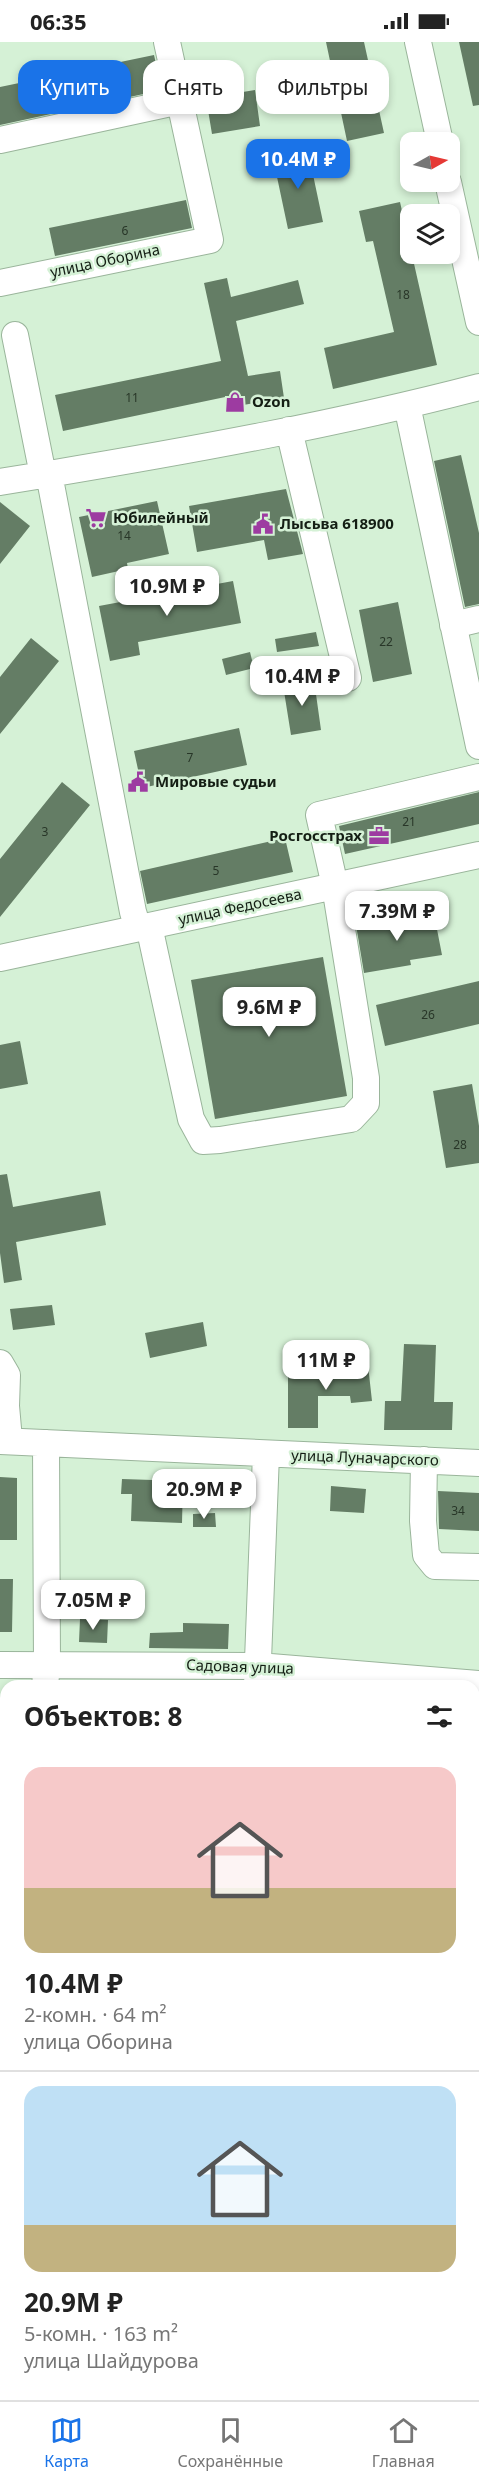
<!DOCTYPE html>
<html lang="ru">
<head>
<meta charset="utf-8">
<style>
	body { margin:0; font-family:"Noto Sans",sans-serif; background:#f2f2f2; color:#222; height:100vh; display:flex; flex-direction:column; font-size:22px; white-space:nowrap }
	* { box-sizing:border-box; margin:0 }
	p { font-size:20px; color:#767676 }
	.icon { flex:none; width:33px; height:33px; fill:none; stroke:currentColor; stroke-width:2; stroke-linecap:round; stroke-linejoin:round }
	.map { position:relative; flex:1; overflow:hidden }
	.drawer { position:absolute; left:0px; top:1638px; width:480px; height:720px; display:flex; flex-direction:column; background:#fff; border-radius:18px 18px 0 0; box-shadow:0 3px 9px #0003 }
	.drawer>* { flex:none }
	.banner { position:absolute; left:18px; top:18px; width:444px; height:54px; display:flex; gap:12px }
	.needle { width:39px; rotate:82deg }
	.fabs { position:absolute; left:400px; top:90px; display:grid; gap:12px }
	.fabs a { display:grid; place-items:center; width:60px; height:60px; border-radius:12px; background:#fff; box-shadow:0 3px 9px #0003; font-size:30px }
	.price { position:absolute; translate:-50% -51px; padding:0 14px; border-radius:12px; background:#fff; color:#222; font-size:20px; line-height:39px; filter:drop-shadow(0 2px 3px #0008) }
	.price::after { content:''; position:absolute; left:50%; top:36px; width:18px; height:14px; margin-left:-9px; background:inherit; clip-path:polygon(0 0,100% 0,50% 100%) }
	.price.active { background:#1a73e8; color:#fff }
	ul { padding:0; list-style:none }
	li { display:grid; align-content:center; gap:12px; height:318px; padding:0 24px }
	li+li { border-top:2px solid #e0e0e0 }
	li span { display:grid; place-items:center; height:186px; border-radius:18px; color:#555 }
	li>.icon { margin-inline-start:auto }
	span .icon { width:108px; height:108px; fill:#fffc; stroke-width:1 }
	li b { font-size:26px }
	h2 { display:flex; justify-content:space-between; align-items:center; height:72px; padding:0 24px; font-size:26px }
	.tag { padding:0 21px; border-radius:18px; background:#fff; box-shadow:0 3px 9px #0003; font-size:21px; line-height:54px }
	.tag.active { background:#1a73e8; color:#fff }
	.status { display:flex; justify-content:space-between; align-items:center; height:42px; padding:0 30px; background:#fff; direction:ltr }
	.status svg { height:16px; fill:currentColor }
	.dock { display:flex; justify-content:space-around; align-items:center; height:84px; border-top:2px solid #e0e0e0; background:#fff; font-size:16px; color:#767676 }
	.dock a { display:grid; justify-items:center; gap:3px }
	.dock .active { color:#1a73e8 }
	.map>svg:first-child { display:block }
	.green { fill:#add2ae }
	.building { fill:#647d65 }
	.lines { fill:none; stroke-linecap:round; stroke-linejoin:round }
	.minor-casing { stroke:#9ab59b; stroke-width:28 }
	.minor { stroke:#fff; stroke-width:26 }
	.labels { text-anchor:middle; stroke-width:5; stroke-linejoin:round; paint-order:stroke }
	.number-label { font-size:12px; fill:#283628 }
	.street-label { font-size:15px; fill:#141e14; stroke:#d5f1d6 }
	.poi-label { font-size:15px; font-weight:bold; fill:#141e14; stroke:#d5f1d6; text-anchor:start }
</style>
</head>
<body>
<div class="status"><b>06:35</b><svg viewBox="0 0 49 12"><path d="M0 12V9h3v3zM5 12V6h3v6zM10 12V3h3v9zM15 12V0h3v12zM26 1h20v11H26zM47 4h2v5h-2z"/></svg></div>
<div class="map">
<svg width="479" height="2358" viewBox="0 0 479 2358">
	<rect width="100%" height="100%" fill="#d5f1d6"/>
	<path class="green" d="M479,2000V2147L474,2144V2001Z
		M0,2298H6V2352H474V2316H479V2358H0Z"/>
	<path class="building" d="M326,0H364L384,91L347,99Z
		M459,0H479V63L473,64Z
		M154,13L162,48L0,83V45Z
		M255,48L260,84L212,92L206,56Z
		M308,109L323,180L288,187L273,116Z
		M186,158L192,186L55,214L49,186Z
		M400,160L437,323L333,347L324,306L394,290L373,199L366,200L359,169Z
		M227,236L231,255L298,238L304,262L236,279L248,334L280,329L284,356L232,365L230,354L63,389L55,353L221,319L204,241Z
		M461,413L479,491V562L465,565L434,419Z
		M286,447L303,512L268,518L264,498L197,510L189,464Z
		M157,459L169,512L127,521L128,527L92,535L79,475Z
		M0,460L30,484L0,522Z
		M233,539L241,581L138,600L140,613L110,619L99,564Z
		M398,560L412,632L373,640L359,568Z
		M316,590L319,604L277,610L275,597Z
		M31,596L59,619L0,692V635Z
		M250,610L254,626L226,633L222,617Z
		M314,638L321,688L291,693L283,643Z
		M239,686L247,723L142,746L134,709Z
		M62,740L90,763L0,875V817Z
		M479,750V782L345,812L339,784Z
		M285,796L293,830L147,862L140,829Z
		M416,868L419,880L435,877L442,913L410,918L411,923L364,931L356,883L393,876V872Z
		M323,915L347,1054L215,1077L191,938Z
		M479,939V982L385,1004L376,963Z
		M20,999L28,1042L0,1047V1003Z
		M472,1042L479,1084V1121L446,1126L433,1049Z
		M7,1132L13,1165L100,1149L106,1183L16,1200L22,1238L4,1241L0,1211V1133Z
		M52,1263L55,1283L13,1288L10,1267Z
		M203,1280L207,1304L150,1316L145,1291Z
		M404,1302L436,1303L434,1360H453L452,1388H384L385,1359H401Z
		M367,1314L372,1359L351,1361L350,1354H318V1386H288V1332H348L346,1316Z
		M0,1435L17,1436V1498H0Z
		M122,1437L183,1439L182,1481L131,1479L132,1452H121Z
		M331,1444L366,1447L364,1471L330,1469Z
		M438,1449L479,1451V1489L439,1487Z
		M215,1471L216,1485H193V1472Z
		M0,1537H13L12,1590H0Z
		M80,1577L108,1578L107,1601L79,1600Z
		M183,1581L229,1582L228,1607L149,1606L150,1591L183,1590Z"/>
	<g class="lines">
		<g class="minor-casing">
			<path id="minor" d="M418,0L440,100
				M0,98L180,59
				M448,140L479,280
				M0,241L210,198L167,0
				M15,293L43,433
				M407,363L479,704
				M289,388L348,636
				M0,440L49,432
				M453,583L479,577
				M149,884L191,1077L203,1099L220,1098L351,1077L366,1061V1036L335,844L319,773L479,735
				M138,886L133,870L49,432C193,408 337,382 479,345
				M0,916L479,813
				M0,1321L7,1333L6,1364L9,1398
				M0,1399L479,1421
				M424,1418L423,1479L426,1513L435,1524L479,1525
				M0,1623L258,1624L479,1642
				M45,1644L47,1622L46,1401
				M257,1644L266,1412
				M474,1726L479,1716
				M474,1821V1822
				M0,1840L6,1841
				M0,2059H6
				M3,2282L6,2237
				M474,2289H479"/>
		</g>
		<use href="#minor" class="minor"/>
	</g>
	<defs>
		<g id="shop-bare" transform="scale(1.62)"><path d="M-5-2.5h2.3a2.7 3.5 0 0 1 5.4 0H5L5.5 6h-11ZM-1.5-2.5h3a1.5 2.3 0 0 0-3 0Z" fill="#9d3ba1" stroke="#d5f1d6" stroke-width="2.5" paint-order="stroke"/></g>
		<g id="supermarket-bare" transform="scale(1.62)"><path d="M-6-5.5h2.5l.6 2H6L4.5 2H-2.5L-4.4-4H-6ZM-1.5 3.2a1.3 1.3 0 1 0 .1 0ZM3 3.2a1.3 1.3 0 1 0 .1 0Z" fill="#9d3ba1" stroke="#d5f1d6" stroke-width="2.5" paint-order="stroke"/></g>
		<g id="civic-bare" transform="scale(1.62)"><path d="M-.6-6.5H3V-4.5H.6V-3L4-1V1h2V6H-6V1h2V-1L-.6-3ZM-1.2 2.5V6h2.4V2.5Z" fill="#9d3ba1" stroke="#d5f1d6" stroke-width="2.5" paint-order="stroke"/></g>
		<g id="office-bare" transform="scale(1.62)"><path d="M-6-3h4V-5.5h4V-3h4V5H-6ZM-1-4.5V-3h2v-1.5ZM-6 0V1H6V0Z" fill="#9d3ba1" stroke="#d5f1d6" stroke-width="2.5" paint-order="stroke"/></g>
	</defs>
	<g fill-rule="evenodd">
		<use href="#shop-bare" x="235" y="360"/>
		<use href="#supermarket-bare" x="96" y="476"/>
		<use href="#civic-bare" x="263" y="482"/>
		<use href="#civic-bare" x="138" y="740"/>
		<use href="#office-bare" x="379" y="794"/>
	</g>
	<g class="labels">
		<g class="number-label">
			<text x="125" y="193">6</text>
			<text x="403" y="257">18</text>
			<text x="132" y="360">11</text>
			<text x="124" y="498">14</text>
			<text x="386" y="604">22</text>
			<text x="190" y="720">7</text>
			<text x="409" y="784">21</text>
			<text x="45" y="794">3</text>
			<text x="216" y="833">5</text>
			<text x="428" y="977">26</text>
			<text x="460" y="1107">28</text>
			<text x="458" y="1473">34</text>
		</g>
		<g class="street-label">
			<text transform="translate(105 219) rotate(-12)" y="5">улица Оборина</text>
			<text transform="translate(240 865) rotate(-12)" y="5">улица Федосеева</text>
			<text transform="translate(365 1416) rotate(2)" y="5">улица Луначарского</text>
			<text transform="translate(240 1625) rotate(2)" y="5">Садовая улица</text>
		</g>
		<g class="poi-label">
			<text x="252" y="365">Ozon</text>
			<text x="113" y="481">Юбилейный</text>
			<text x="280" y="487">Лысьва 618900</text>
			<text x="155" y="745">Мировые судьи</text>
			<text x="362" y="799" text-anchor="end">Росгосстрах</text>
		</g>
	</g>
</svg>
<div class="fabs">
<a><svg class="needle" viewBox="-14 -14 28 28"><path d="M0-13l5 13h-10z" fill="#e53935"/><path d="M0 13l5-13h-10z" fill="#767676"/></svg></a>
<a><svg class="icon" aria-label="layers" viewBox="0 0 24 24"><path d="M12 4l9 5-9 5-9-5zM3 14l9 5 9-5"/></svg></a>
</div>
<b class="price active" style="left:298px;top:148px">10.4M ₽</b>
<b class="price" style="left:167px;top:575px">10.9M ₽</b>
<b class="price" style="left:302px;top:665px">10.4M ₽</b>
<b class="price" style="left:397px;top:900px">7.39M ₽</b>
<b class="price" style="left:269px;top:996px">9.6M ₽</b>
<b class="price" style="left:326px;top:1349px">11M ₽</b>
<b class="price" style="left:204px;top:1478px">20.9M ₽</b>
<b class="price" style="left:93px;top:1589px">7.05M ₽</b>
<div class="banner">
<a class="tag active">Купить</a>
<a class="tag">Снять</a>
<a class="tag">Фильтры</a>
</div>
<section class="drawer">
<h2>Объектов: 8<svg class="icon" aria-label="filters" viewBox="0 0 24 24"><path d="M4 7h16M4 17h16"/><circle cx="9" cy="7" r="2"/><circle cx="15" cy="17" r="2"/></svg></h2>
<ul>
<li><span style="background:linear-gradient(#f6c9c9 65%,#c2b280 0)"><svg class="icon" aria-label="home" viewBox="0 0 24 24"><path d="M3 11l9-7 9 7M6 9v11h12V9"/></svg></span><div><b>10.4M ₽</b><p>2-комн. · 64 m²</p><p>улица Оборина</p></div></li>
<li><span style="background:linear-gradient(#bfe0f5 75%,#c2b280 0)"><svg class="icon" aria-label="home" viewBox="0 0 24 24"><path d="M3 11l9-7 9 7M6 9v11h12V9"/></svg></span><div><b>20.9M ₽</b><p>5-комн. · 163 m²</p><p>улица Шайдурова</p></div></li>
</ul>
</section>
</div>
<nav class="dock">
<a class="active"><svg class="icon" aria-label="map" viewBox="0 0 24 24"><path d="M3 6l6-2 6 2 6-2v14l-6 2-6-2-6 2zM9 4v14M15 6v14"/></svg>Карта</a>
<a><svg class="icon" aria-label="saved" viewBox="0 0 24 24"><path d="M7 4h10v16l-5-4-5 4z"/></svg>Сохранённые</a>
<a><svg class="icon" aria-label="home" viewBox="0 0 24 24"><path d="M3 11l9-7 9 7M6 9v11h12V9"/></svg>Главная</a>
</nav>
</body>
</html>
